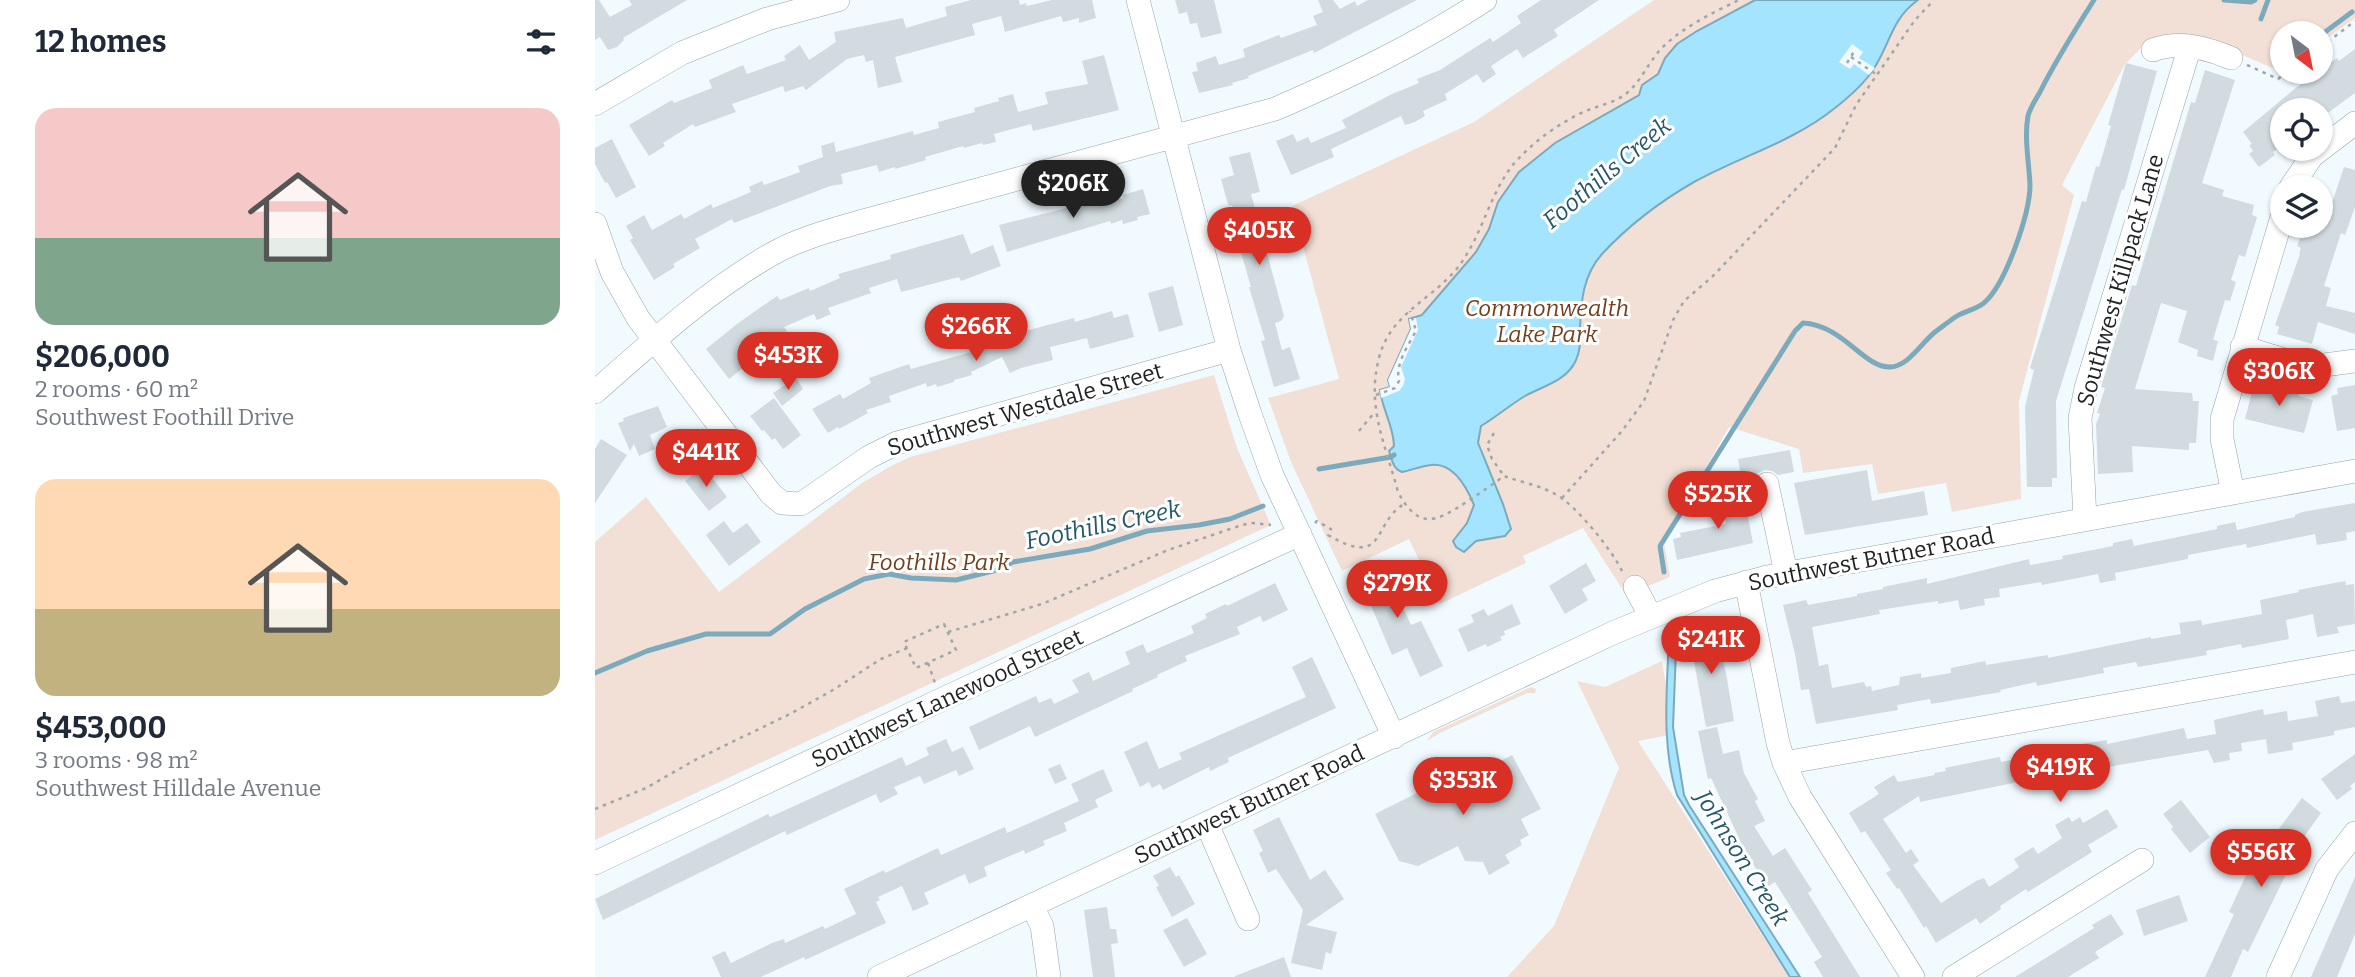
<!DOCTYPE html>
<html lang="en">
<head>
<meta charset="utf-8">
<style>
	body { margin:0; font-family:Bitter,serif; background:#f6f6f7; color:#1f2937; height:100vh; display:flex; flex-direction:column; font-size:26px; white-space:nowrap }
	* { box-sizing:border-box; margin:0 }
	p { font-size:23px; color:#747a83 }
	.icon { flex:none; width:38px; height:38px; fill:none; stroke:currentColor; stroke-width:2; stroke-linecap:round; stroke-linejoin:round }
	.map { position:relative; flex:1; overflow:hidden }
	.panel { display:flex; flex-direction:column; background:#fff; width:595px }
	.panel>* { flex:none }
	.needle { width:46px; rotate:148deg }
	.fabs { position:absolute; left:1675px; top:21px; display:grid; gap:14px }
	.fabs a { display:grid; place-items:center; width:63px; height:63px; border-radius:50%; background:#fff; box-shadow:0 2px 5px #0004; font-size:35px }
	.price { position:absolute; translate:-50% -60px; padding:0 16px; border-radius:24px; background:#d93025; color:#fff; font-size:23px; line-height:46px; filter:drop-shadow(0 2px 4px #0008) }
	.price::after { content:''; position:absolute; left:50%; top:42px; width:21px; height:16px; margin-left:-10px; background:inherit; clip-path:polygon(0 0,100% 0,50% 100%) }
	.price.selected { background:#222; color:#fff }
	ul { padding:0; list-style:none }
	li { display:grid; align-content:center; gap:14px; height:371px; padding:0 35px }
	li span { display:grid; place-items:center; height:217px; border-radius:21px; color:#555 }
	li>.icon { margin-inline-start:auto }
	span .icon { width:126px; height:126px; fill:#fffc; stroke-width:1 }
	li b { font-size:30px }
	h2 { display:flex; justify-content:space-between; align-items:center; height:84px; padding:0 35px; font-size:30px }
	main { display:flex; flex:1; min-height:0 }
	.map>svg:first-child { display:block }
	.green { fill:#f2e0d6 }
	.water { fill:#a4e4fe; stroke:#7caabd; stroke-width:2 }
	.pier { fill:#f1fbff }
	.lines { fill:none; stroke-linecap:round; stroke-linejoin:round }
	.stream { stroke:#7caabd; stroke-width:5 }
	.building { fill:#d2dbdf }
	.minor-casing { stroke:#99a2a6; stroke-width:24 }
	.path { stroke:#a0a7aa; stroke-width:2.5; stroke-dasharray:3.5 5; stroke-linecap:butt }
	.minor { stroke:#fff; stroke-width:23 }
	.labels { text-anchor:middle; stroke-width:6; stroke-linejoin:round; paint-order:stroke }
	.street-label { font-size:23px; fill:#1f2224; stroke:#fff }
	.park-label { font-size:23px; font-style:italic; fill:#763e1a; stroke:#fff }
	.water-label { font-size:24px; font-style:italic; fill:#245769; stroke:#fff }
</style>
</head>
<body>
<main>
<section class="panel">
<h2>12 homes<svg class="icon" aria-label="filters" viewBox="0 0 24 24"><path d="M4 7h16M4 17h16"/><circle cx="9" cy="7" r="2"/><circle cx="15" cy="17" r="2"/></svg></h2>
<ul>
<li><span style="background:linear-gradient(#f6c9c9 60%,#7fa58c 0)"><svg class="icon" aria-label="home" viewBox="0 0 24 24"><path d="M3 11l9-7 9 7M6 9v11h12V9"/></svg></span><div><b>$206,000</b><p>2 rooms · 60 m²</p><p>Southwest Foothill Drive</p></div></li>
<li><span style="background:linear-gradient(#ffd9b3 60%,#c2b280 0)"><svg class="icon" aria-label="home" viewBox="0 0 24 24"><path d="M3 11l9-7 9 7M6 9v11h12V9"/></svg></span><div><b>$453,000</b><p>3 rooms · 98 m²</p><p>Southwest Hilldale Avenue</p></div></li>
</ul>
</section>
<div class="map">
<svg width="1760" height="977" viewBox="0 0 1760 977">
	<rect width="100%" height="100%" fill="#f1fbff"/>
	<path class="green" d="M1059,0H1760V18L1726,43V33H1687V69L1675,67L1611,39L1557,41L1547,47L1530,64L1467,185L1479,195L1424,401L1426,499L1357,512L1351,483L1283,494L1277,464L1208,473L1204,449L1134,427L1069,542L1075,577L1031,595L988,528L928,556L931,563L845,604L814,539L747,571L696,462L673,398L744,379L697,206L879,122Z
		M619,375L642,448L676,525L0,840V542L51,497L124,592L267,483L296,466L315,457Z
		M1067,661L1079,734L1043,741L1194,977H912L959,926L1024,768L982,681L1010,687Z
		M936,687L941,689L940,693H932L845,733L832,741L838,732Z"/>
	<path class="water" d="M1160,0H1323C1296,19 1295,45 1278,70C1268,85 1254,97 1240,108C1198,142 1146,156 1099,182C1066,201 1033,226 1007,254C988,275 986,301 985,329C985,339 986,350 981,360C972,381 948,386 930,396C915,405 901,417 886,426L883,443L908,504L916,529L910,536L881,541L869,552L861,547L858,541L872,523L879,505C872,488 859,462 836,465C826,466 817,470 807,472C798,469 797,460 794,451L799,446C799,427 787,409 785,390L795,387L793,380L816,329L814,319L827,315L832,309L881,252L894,229L903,202L924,172L960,143L1044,95L1047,85L1063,74L1070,58L1082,44L1102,31Z
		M1082,625L1078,727L1089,795L1094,805L1205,977H1195L1082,795C1065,742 1073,683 1074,629Z"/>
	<path class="pier" d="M1257,44L1268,52L1264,58L1280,68L1274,75L1259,64L1255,69L1244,62Z
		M821,318L823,330L806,367L810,379L808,386L804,391L786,398L785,390L795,387L793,380L816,329L814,319Z"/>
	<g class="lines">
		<path class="stream" d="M1629,0L1656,2L1660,0
			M1666,19L1673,0
			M1726,35L1757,12
			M1685,66L1687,64
			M724,469L796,457L799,455
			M1069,572L1065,546L1200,331L1208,323C1248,325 1269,368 1295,367C1313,367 1327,342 1340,332C1347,327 1354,321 1362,316C1370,311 1383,309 1390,302C1411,283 1435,213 1435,185C1434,162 1429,138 1433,116C1435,108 1441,99 1445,92C1461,60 1480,30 1499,0
			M0,673L52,651L111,634H175L210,609L269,579L294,574L316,578L361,580L402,570L418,562L495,549L552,531L604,525L635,519L668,506"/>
	</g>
	<path class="building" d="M0,0H4L15,17L37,5L34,0H92L28,38L29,40L22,47L13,50L5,37L0,40Z
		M376,0H424L425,5L431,3L432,6L457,0H497L501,18L484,23V18L468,22L466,16L410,32L406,16L377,24L380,35L300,57L307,82L283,88L278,60L271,62L269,55L252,59L211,90L208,86L190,92L188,86L137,104L141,112L100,127L98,124L68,143L70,146L54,156L34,125L77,100L79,103L117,88L114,80L148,65L152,74L191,60L189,56L205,45L214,60L241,42L239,32L308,18L311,28L352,16L350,7Z
		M580,0H619L627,33L606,38L602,23L595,24L592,12L584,14Z
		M723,0H738L745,9L760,1L762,6L773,0H822L719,53L718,50L653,76L654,78L637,83L638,85L604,93L597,72L603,71L601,63L621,56L624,65L650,57L648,49L684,35L686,38L722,25L718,16L728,12Z
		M946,0H1004L959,30L963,36L928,58L922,49L896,66L901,74L888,83L882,74L850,94L852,100L828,111L830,116L820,122L810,125L806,116L736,149L739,157L696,175L681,141L698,134L702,142L713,137L716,143L751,128L747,120L797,94L824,83L822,79L845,70L895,38L898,42L926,23L922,16Z
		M1760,49V93L1726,118V110H1687V146L1678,152L1680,155L1664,167L1654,154L1658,151L1654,145L1657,144L1648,132L1698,90L1742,58L1744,61Z
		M509,55L524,110L438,131L436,124L399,134L401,142L388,145L387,143L369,148L368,146L330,157L331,160L300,169V167L284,172L282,165L246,174L248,184L235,186L139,223L137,219L100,239L105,248L78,264L80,267L59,280L35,240L38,238L31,226L49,215L57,230L86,214L89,219L116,204L118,208L156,192L154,187L167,181L169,185L205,172L203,166L228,157L226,146L239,142L241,152L318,131L319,135L344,128L343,122L380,112L379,108L404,101L403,98L418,94L423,112L453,104L450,92L493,84L487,61Z
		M1531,63L1562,71L1529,190L1527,189L1461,401L1462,478H1457V487H1432L1430,407L1439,370L1435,368L1487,201L1491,202L1501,166L1504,167L1516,126L1513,125Z
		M1610,70L1640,80L1607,183L1629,190L1627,196L1659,205L1657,215L1662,217L1650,257L1644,255L1636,280L1641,282L1635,301L1630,300L1618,340L1623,341L1618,361L1602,356L1603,350L1583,342L1592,311L1566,303L1540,389L1597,393L1598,401H1604L1601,443H1594V450L1537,446L1538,472L1503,474L1501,424L1505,414L1502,413L1510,388L1506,387L1537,285L1541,286L1596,102L1600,103Z
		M17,139L41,187L21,198L12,182L10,183L0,164V148Z
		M655,152L665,192L656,194L689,316L686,321L680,323L687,350L695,347L705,379L679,387L666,341L670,340L654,287H656L641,235L644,234L637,205L634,206L632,201L626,179L639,175L634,157Z
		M1749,167L1760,170V207L1750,235L1746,233L1729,286L1736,288L1731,306L1760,313V334L1723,322L1717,344L1682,334L1684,327L1680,325L1705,254H1704L1706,248L1702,246L1707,233L1711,234L1714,226H1726V206L1735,209Z
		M548,189L555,214L542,217L543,220L528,224L527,220L516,224L515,221L412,252L404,225L484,205V207L504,202V204L529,198L528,195Z
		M368,234L376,254L398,245L406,266L366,281L364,277L306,292L302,279L274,288L276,293L233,308L236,314L222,320L219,314L189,327L192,331L177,341L190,357L167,373L159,359L134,379L111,349L142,324L182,296L185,300L214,288L215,291L245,278L243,274L296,259L295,255Z
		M578,286L588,325L564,332L553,293Z
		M517,311L519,318L533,314L539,337L495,349L492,338L455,347L458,360L426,368L415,373L407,357L376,372L377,375L359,380V382L342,387L341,384L332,387L331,383L294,396L296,402L271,410L273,413L244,429L243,427L233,433L217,409L245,394L248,399L276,383L274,378L314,364L316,369L380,351L378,348L396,339L393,331L413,321L419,334L479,318L480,322Z
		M201,378L208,389L187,406L178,393Z
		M1670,383L1705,392L1703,396L1718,400L1709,433L1650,419L1658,388L1668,390Z
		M1760,385V428L1742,431L1736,396L1743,394L1742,388Z
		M179,398L206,435L188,449L180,438L177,440L169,430L167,431L155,416Z
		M63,406L72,427L55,435L60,449L44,456L39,444L35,451L23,423L29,421L28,418Z
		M6,439L32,455L0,503V449Z
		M1195,450L1199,472L1183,475L1177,471L1170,470L1163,473L1159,479L1147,481L1143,459Z
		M109,467L132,497L114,511L90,481Z
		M1272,470L1277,501L1329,491L1333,515L1210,535L1199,483Z
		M1148,491L1158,543L1082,560L1078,539L1086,537L1085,533L1131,524L1125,496Z
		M1760,503V531L1751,533L1752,540L1722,545L1720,534L1652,548L1651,544L1593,555V559L1520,573L1521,580L1505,583L1503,574L1447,585L1446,582L1404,589L1405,597L1389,599L1390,605L1365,610L1363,600L1343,604V601L1284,610L1285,614L1217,627L1224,666L1233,664L1237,688L1269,682L1271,687L1276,686L1277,691L1304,685L1305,677L1326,673V678L1356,673V668L1390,661L1391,665L1453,655V658L1556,637V639L1586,634L1584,623L1606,620L1607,625L1667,614L1665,600L1704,592L1703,590L1750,581L1751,585L1759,584L1760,624L1742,627L1744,633L1722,637L1718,614L1691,620L1694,639L1647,648L1646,644L1611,651L1612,655L1543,667L1541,662L1508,668L1509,673L1442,686L1441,682L1405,690L1406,692L1336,704L1335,699L1302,705L1303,710L1221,724L1214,689L1206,690L1200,654L1188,605L1211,600L1213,605L1262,596V594L1288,589V587L1332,578V584L1434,559L1435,565L1468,559L1467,556L1518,546V543L1537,539L1539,546L1622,529V526L1640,522L1642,530L1700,517V515L1707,512Z
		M129,521L138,533L152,523L166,542L134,566L111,535Z
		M785,559L816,625L826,621L848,666L825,677L812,648L797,655L761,570Z
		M991,563L1001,581L987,589L993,600L970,614L954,586Z
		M680,583L693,610L668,622L665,616L642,627L645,634L590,656L592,661L562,675L563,677L537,689L538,691L440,737L435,726L384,750L374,727L441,696L444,703L456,698L459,704L484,692L477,680L494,672L498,681L535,664L530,652L548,644L552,653L599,633L596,626L612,618L610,614L631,604L632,606Z
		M917,604L926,624L909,631L910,635L905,637L907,640L892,647L891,644L873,652L863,629L879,622L876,615L889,609L893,616Z
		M1118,624L1131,673L1139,721L1111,727L1093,629Z
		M717,657L741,708L633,758L634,762L615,771L614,767L568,790L565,784L557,788L554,782L545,787L529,752L552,741L564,769L587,759L584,753L711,697L697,667Z
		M1744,696L1746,703L1760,701V727L1739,731V735L1697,743L1698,750L1673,754L1671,739L1646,743L1647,751L1634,753L1635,760L1619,763L1613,750L1495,770L1494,765L1437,776L1438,779L1325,802L1324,796L1288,819L1311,853L1316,849L1324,861L1318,865L1346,903L1381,881L1389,878L1394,887L1419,871L1424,867L1419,859L1438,847L1443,854L1467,838L1460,825L1474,817L1477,822L1485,817L1488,823L1512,809L1523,827L1493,845L1497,852L1433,892L1431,889L1405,906L1406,909L1385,924L1381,918L1341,943L1331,926L1329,928L1304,888L1302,889L1291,873L1296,870L1270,831L1266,833L1254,813L1284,794L1279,787L1299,775L1303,782L1340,775L1339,773L1351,771L1350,768L1384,761L1405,757L1406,762L1441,755L1440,751L1512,740V744L1589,728L1592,739L1621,734L1619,720L1668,709L1669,715L1692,711L1693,721L1723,716L1720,701Z
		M1122,727L1128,754L1144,750L1149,773L1163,799L1160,801L1170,821L1159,826L1178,856L1190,848L1217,890L1213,893L1265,977H1228L1219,962L1227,957L1180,882L1172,887L1149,849L1116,778L1113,779L1103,731Z
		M351,739L357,752L368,747L379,769L364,776L361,770L329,784L325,776L299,787L303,794L285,803L281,794L192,835L190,831L8,920L0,899L173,814L175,817L307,757L311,766L334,755L331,748Z
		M1760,754V782L1755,786L1757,789L1742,800L1726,779Z
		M917,755L946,809L926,819L934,835L925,840L927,845L910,855L915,863L894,875L888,862L870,861L863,846L823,866L804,861L780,814L830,789L835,768L858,774L855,789Z
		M465,764L472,779L460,784L453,769Z
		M508,769L518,791L500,800L503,807L469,823L472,831L448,841L450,845L430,854L429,850L389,867L392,876L374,884L370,874L329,893L334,904L318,911L307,886L283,897L285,900L281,902L291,923L210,960L209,957L166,977H126L117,957L130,951L136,963L177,943L189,939L190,943L228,926L230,929L261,914L249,889L289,870L290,873L343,848L346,855L410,827L412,833L484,801L476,784Z
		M1707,798L1726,813L1688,866L1694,868L1653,952L1648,949L1636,977H1610L1639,914L1634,912L1652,873L1648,871L1657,851L1664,855Z
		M1586,800L1615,837L1595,853L1576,829L1578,827L1568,814Z
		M684,817L715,880L730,870L749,899L711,925L742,932L736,954L731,952L727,970L696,963L708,910L681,869L673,873L664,853L668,851L658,830Z
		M575,867L581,877L584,875L600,904L577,917L561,887L564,886L558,876Z
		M1760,877V934L1742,977H1716Z
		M1584,895L1593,921L1549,936L1541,910Z
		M512,907L515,929H521L523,943L516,944L520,977H498L489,910Z
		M1516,914L1529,934L1500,952L1504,958L1473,977H1420L1499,928L1497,925Z
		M592,918L612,954L589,967L568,930Z
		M689,957L696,977H640V976Z"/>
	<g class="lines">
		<g class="minor-casing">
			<path id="minor" d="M543,0L634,350L655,414L677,475L799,737
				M1558,50C1584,40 1612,48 1636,58
				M0,104L87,53L172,19L243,0
				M1696,187L1717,156L1760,123
				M0,224L17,272L43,318L176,494L187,503L206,504L274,457L302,443L634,350
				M1647,347L1706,365L1722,366L1760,361
				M0,392C56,343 112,291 177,254C205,238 237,230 268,221L680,109C754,77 823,44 890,0
				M1172,484L1191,573
				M1638,493L1627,439V419L1687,217
				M1490,519L1485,418L1491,388L1595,46
				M1151,582L1183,743L1189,763L1205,797L1318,977
				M1040,587L1056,617
				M1189,763L1760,662
				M612,824L653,919
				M0,863L350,698L705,534
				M437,906L447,926L454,977
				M284,977L1020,632L1120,591L1172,577L1760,471
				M1359,977L1547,860
				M1683,977L1732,869L1760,833"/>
		</g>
		<path class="path" d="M1726,47L1760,21
			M1256,57L1282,75
			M1252,63L1260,50
			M1652,65L1683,79L1692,72
			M781,395L800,388L804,381C800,364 813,346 821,331L815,311
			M764,431L779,413
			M899,433L892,445L897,459L909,476
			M967,498L1027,431L1049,401L1078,320L1089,301L1117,277L1240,148L1261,105L1320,20L1339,0
			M720,523L722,521L736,529L733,535C792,569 776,524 809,504
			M1027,571C1017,550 980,504 960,494C944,485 925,482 909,476C897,485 885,493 873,501C841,522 824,531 803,492C791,446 771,407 784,358C795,315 831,303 859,272C886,241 892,199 917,166C936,143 965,122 993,110C1006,105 1021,102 1032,93C1045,82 1053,64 1064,51C1084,29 1117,13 1144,0
			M349,624L361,650L321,668L309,642Z
			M353,632L447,604L573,550L647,525L657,523L676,525
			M333,663L340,683
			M0,809L51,788L100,760L195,714L238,690L286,659L312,648"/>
		<use href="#minor" class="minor"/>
	</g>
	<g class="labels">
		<g class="street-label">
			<text transform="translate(1525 280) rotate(-74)" y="8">Southwest Killpack Lane</text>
			<text transform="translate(430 409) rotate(-16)" y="8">Southwest Westdale Street</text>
			<text transform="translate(1276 559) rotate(-11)" y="8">Southwest Butner Road</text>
			<text transform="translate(352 698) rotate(-25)" y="8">Southwest Lanewood Street</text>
			<text transform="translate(654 804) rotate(-25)" y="8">Southwest Butner Road</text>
		</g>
		<g class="park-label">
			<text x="952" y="316">Commonwealth<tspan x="952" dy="26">Lake Park</tspan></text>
			<text x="344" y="570">Foothills Park</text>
		</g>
		<g class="water-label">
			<text transform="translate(1012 173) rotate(-40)" y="8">Foothills Creek</text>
			<text transform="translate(508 525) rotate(-12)" y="8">Foothills Creek</text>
			<text transform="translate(1147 858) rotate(58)" y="8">Johnson Creek</text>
		</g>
	</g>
</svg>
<div class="fabs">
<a><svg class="needle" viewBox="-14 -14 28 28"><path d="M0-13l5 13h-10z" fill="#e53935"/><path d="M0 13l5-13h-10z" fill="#747a83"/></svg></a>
<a><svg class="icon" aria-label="locate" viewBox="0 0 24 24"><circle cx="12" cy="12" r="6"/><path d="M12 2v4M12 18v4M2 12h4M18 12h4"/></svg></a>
<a><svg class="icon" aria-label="layers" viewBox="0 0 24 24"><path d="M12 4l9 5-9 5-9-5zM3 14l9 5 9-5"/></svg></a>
</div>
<b class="price selected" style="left:478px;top:220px">$206K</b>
<b class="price" style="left:664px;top:267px">$405K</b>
<b class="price" style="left:381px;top:363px">$266K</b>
<b class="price" style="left:193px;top:392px">$453K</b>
<b class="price" style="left:1684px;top:408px">$306K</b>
<b class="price" style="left:111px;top:489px">$441K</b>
<b class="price" style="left:1123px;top:531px">$525K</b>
<b class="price" style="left:802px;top:620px">$279K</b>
<b class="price" style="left:1116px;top:676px">$241K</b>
<b class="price" style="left:1465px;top:804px">$419K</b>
<b class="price" style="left:868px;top:817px">$353K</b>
<b class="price" style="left:1666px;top:889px">$556K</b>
</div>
</main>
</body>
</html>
